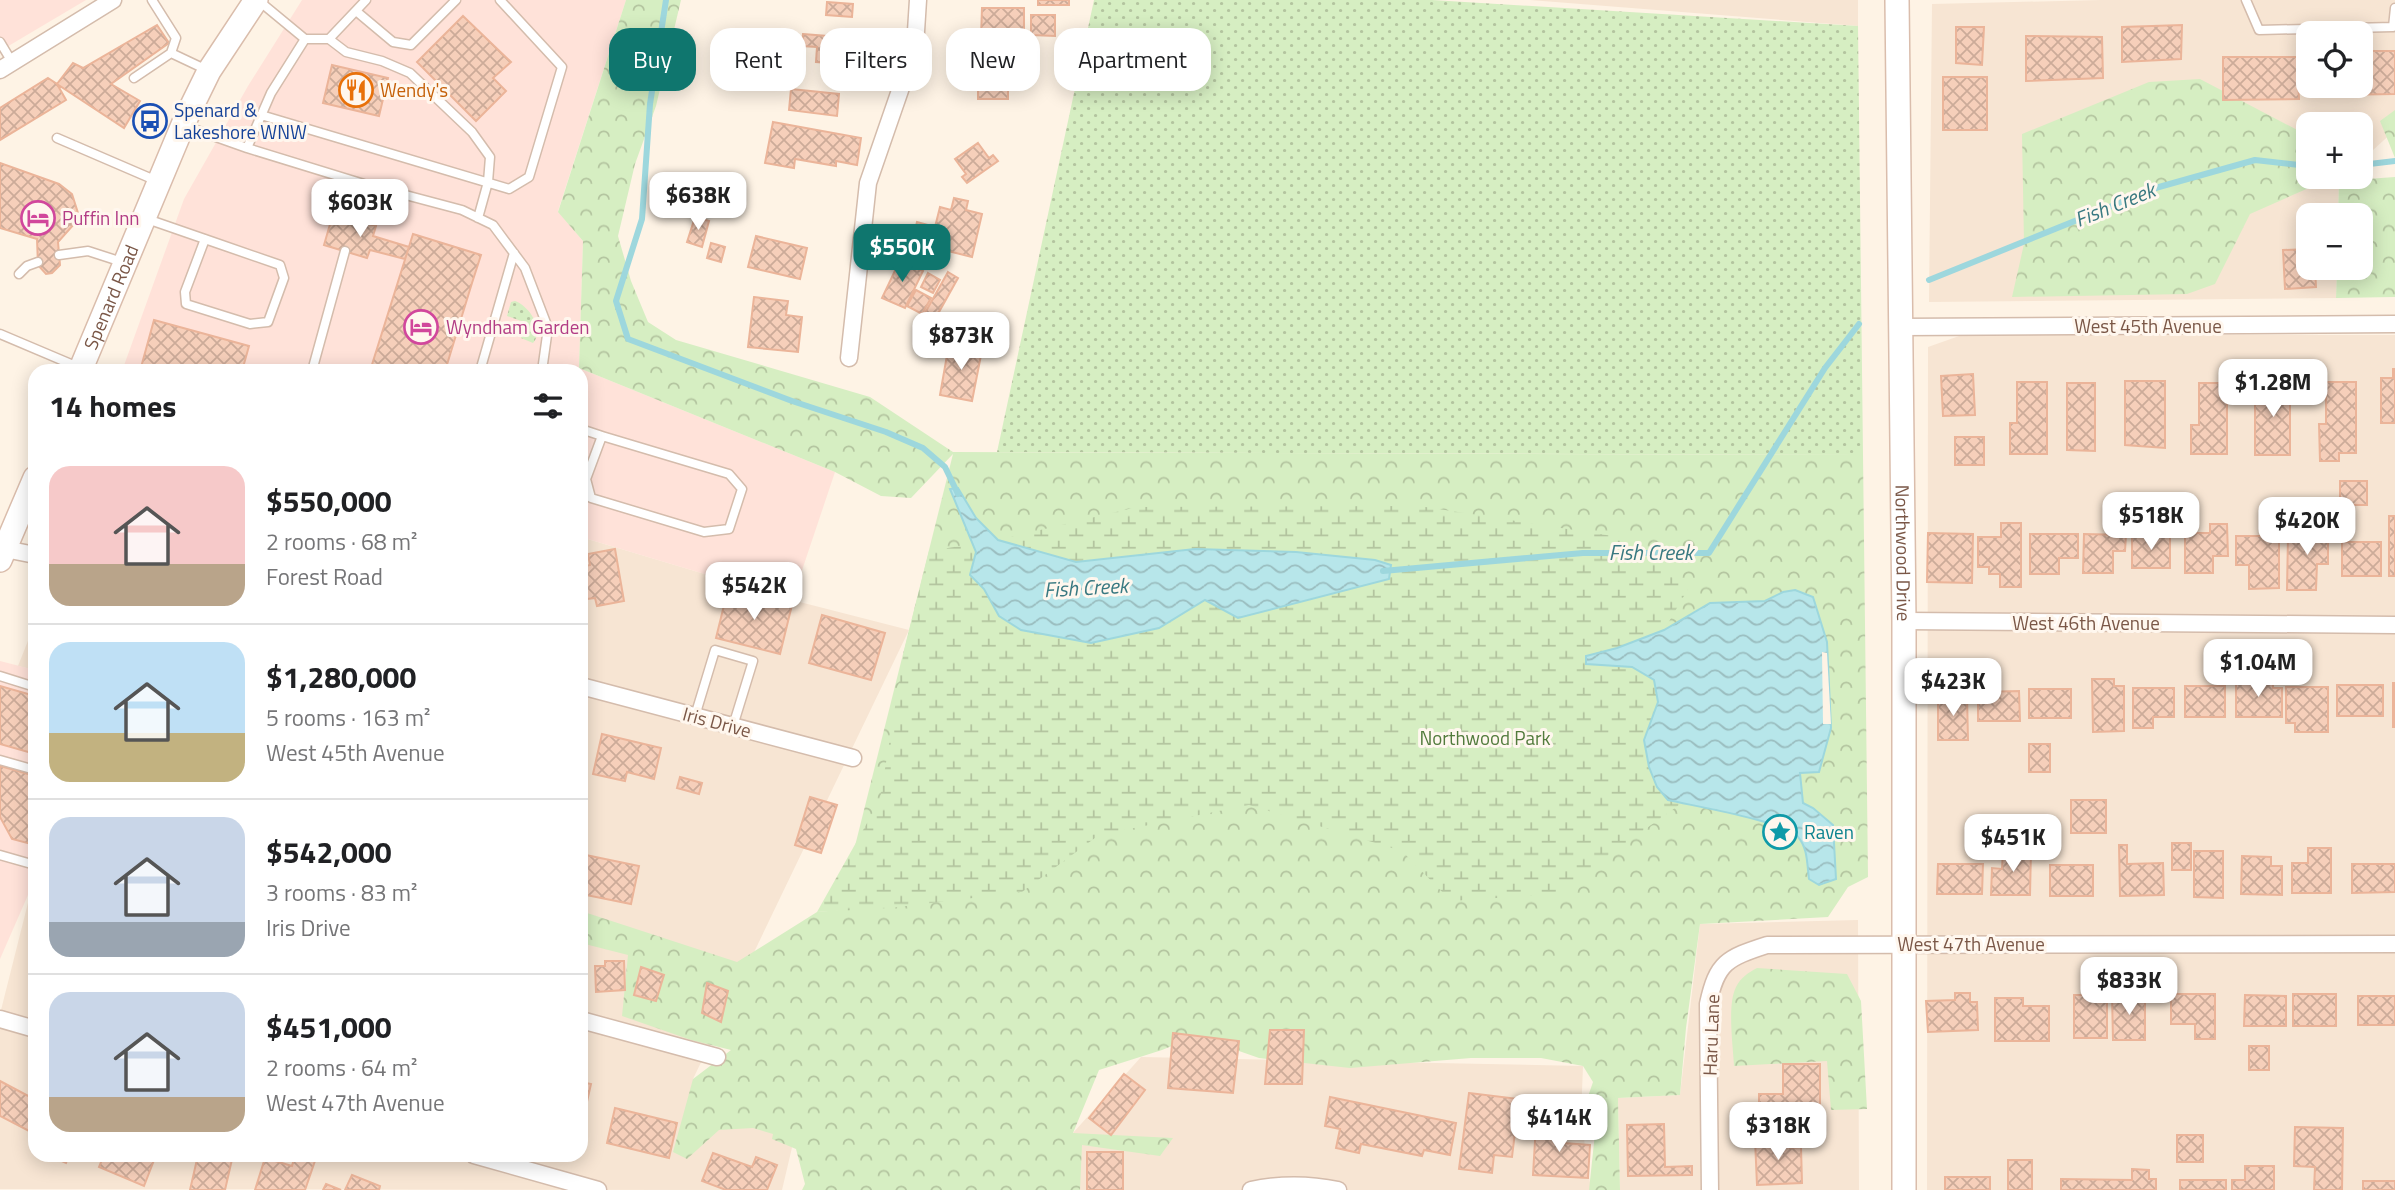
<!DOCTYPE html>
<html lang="en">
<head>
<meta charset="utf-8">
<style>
	body { margin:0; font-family:"Titillium Web",sans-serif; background:#f2f2f2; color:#202124; height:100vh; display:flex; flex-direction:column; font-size:26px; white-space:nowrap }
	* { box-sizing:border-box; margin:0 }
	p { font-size:23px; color:#757577 }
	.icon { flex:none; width:38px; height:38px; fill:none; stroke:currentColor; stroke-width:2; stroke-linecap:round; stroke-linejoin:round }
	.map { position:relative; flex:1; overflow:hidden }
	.side { position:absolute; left:28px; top:364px; width:560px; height:798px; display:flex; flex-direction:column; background:#fff; border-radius:21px; box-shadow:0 4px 18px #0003 }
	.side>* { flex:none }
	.top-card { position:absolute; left:609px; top:28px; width:665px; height:63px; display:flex; gap:14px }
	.controls { position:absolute; left:2296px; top:21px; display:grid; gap:14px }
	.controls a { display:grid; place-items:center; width:77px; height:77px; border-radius:14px; background:#fff; box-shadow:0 4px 18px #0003; font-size:35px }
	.price { position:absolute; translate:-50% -60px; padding:0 16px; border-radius:14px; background:#fff; color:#222; font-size:23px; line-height:46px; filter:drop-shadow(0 2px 4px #0008) }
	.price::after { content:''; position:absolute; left:50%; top:42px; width:21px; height:16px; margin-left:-10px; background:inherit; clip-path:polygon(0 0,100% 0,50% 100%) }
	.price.selected { background:#0f766e; color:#fff }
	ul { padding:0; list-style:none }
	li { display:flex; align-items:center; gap:21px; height:175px; padding:0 21px }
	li+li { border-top:2px solid #e0e0e0 }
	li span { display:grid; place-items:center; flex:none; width:196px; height:140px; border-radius:21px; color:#555 }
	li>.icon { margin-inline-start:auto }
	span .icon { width:84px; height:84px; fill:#fffc; stroke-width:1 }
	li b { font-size:30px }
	h2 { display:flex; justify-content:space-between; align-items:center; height:84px; padding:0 21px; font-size:30px }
	.chip { padding:0 24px; border-radius:21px; background:#fff; box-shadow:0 4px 18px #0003; font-size:24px; line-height:63px }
	.chip.selected { background:#0f766e; color:#fff }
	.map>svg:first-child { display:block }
	.residential { fill:#f7e5d3; fill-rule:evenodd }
	.commercial { fill:#ffe2d9 }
	.grass { fill:url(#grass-dots) }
	.forest { fill:url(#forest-crowns) }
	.wetland { fill:url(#wetland-marsh) }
	.water { fill:url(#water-waves); stroke:#9dd7dd; stroke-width:2 }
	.pier { fill:#fef3e5 }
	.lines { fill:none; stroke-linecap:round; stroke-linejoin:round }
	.stream { stroke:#9dd7dd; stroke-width:6 }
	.building { fill:url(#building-cross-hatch); stroke:#ebb499; stroke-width:2 }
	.lane-casing { stroke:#d4bcac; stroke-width:11 }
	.street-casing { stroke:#d4bcac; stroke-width:19 }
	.secondary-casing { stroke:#dabdac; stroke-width:26 }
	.lane { stroke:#fff; stroke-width:8 }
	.street { stroke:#fff; stroke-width:16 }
	.secondary { stroke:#fff; stroke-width:23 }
	.labels { text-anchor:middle; stroke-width:6; stroke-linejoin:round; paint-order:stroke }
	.food-label { font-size:19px; fill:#c56008; stroke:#fff7ee; text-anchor:start }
	.transit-label { font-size:19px; fill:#164399; stroke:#fff7ee; text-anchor:start }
	.hotel-label { font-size:19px; fill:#b23c85; stroke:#fff7ee; text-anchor:start }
	.street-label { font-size:19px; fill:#7a5747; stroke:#fff7ee }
	.park-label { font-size:19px; fill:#527b3c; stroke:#fff7ee }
	.culture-label { font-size:19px; fill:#0d838f; stroke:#fff7ee; text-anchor:start }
	.water-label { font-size:21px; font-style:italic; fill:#397981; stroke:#fff7ee }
</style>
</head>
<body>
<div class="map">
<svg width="2395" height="1190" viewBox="0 0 2395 1190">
	<defs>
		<pattern id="grass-dots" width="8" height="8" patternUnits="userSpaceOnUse" patternTransform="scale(1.75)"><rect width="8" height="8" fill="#d6eec2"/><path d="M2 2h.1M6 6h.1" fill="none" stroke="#b3c49f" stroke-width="1.8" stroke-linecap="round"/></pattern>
		<pattern id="forest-crowns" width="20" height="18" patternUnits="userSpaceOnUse" patternTransform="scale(1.75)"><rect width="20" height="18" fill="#d6eec2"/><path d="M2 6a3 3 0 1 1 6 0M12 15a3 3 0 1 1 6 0" fill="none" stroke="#b3c49f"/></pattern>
		<pattern id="wetland-marsh" width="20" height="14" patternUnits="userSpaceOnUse" patternTransform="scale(1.75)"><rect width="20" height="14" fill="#d6eec2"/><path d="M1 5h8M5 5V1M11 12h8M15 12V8" fill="none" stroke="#b3c49f"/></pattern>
		<pattern id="water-waves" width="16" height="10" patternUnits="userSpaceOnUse" patternTransform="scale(1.75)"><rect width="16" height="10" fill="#b7e6ea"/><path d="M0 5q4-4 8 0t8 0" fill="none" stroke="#9abdbf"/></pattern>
		<pattern id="building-cross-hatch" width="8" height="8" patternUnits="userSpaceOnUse" patternTransform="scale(1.75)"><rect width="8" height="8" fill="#f6cfba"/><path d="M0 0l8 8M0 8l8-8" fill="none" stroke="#ccab99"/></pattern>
	</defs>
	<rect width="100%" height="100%" fill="#fef3e5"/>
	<path class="residential" d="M1530,0H1858V26Z
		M2101,0H2395V130L2361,161V124H2308V177H2343L2339,181L2338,215H2308V268H2337L2336,298L1929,302L1932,4ZM2308,33H2361V86H2308Z
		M1962,335H2395V1190H1927L1928,347Z
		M581,537L792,600L909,630L693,1079L794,1139L782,1190L0,1189V1014L34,879L35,1155H581Z
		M35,623V670L18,666Z
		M1858,920L1859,1190H1620L1618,1098L1680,1095L1700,924Z
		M1141,1057L1583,1066L1581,1117L1591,1190H1050L1073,1133Z"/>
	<path class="commercial" d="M0,0H86L0,51Z
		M302,0H626L558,211L583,241L579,368L835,472L792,600L581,537V371H122L184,199L248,86Z
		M0,661L35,670V879L0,959Z"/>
	<path class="grass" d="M1094,0H1432L1858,26L1863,455L997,452Z
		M515,301C529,306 545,329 533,343L521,338L524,322L507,316L511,302Z"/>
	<path class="forest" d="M626,0H681L656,106L635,164L618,236L631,281L648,322L676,340L870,397L953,452L1863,455L1868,877L1848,887L1828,917L1700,924L1686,1028L1680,1095L1618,1098L1620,1190H1589L1595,1133L1581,1117L1593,1082L1583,1066L1541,1058H1471L1350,1068L1259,1058L1196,1036L1162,1050L1099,1070L1073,1133L1173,1138L1160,1156L1082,1145L1080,1190H802L805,1184L796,1149L772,1139L773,1134L753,1128L719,1130L687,1159L673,1152L693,1079L731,1050L691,1040L622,1016L628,955L581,943V911L737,962L817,912L839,910L953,454L911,498L881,496L835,472L579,368L583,241L558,212Z
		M2200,79L2303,133L2311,187L2250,214L2215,284L2187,294L2012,297L2024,244L2022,134L2149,82Z
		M2395,110V158L2380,121Z
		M2395,177V297L2336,298L2337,268H2361V215H2338L2339,181Z
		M1757,968L1847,974L1861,1001L1867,1109L1831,1110L1827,1061L1734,1066C1733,1045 1727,1005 1736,987C1741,977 1748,973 1757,968Z"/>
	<path class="wetland" d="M1419,506L1619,537L1688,589L1664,630L1617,648L1586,657L1587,664L1632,667L1654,680L1658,702L1644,740L1649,767L1657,787L1668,800L1682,803L1554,894L1451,901L1402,851L1249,805L1099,835L1022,892L890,908L817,912L880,800L904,651L929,551L998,540L1137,507Z"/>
	<path class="water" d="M958,488L976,518L998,540L1076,562L1195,549L1296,552L1375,560L1391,565L1389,579L1238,618L1205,600L1159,628L1091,643L1021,630L999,616L984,589L970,575L976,552L950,489Z
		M1795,590L1813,597L1827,642L1831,728L1819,772L1800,773L1803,803L1813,808L1833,825L1836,879L1819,885L1809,879C1807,865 1808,848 1798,837C1784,821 1693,806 1668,800L1657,787L1649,767L1644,740L1658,702L1654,680L1632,667L1586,664V656L1617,648L1664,630L1710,603L1765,601L1783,592Z"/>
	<path class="pier" d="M1822,652L1827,653L1831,724H1823Z"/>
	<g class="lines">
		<path class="stream" d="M666,0L650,104L642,219L616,301L628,339L792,401L886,432L923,448L945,467L958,494
			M2361,165L2395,161
			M1929,280L2159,187L2255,160L2308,166
			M1383,571L1583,553H1709L1825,368L1859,324"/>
	</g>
	<path class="building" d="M1038,0H1069V5H1038Z
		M827,2L853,4L852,17L826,15Z
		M982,8H1024V37H981Z
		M1031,15H1055V36L1031,35Z
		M463,16L511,62L493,78L506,91L476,121L417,62Z
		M157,25L169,43L111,84L140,101L124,128L57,84L73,63L83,68Z
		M2182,25L2181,59L2122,62V27Z
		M1956,27H1984L1982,65L1956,63Z
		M803,34L865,39L863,65L816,62L817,47L802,46Z
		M2026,36L2102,37L2103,78L2026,81Z
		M2361,51H2395V94L2335,95V86H2361Z
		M965,52H1008V99H978V78H965Z
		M2223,57H2297L2299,99L2223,100Z
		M332,65L388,78L379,116L323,103Z
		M750,72L770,73V84L750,83Z
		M1943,77H1987V130H1943Z
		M48,78L57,84L66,100L0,140V108Z
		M791,89L839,94L837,116L789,110Z
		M773,122L861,138L857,165L836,161V166L795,159L794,168L765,163Z
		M978,143L989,158L993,155L998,161L967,183L962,177L966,174L955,159Z
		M0,163L59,184L72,194L78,213L75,223L58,242L60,265L52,273L46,274L38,265L37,239L0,228Z
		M954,198L968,201L966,210L982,214L972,257L912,242L917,222L935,227L940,207L951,210Z
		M333,214L376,226L373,236L409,247L405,259L370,250L367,258L324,245Z
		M695,217L709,221L702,247L687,242Z
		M413,234L481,255L472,283L445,371H370Z
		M756,236L807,248L800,279L748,267Z
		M711,243L725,247L721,262L707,258Z
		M2308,249V268H2315L2316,287L2285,289L2283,250Z
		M900,260L923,271L905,308L882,298Z
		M948,272L958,278L935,319L925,313Z
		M928,273L940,280L933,293L921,287Z
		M916,290L931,298L922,314L907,306Z
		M754,297L788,301L786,315L802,317L798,352L748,347Z
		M154,320L249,346L242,371H140Z
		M949,344L982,350L972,401L940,395Z
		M2393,369H2395V423H2381V378H2393Z
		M1973,374L1975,415L1943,416L1941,376Z
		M2125,381H2165V448L2125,445Z
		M2017,382H2047V454H2010V423H2017Z
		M2326,382H2356V453H2339V461H2320L2319,424H2326Z
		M2067,383H2095V451L2067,450Z
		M2199,383H2227V454H2191V425H2199Z
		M2290,383V455H2255V384Z
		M1955,437H1984V465H1955Z
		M2340,481H2367V505H2340Z
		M2389,516H2395V576H2389Z
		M2262,517H2279V588L2249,589V565H2236V536H2262Z
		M2310,522L2328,523V564H2317L2316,590H2287L2288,536H2309Z
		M2001,523H2021V587H2000V574H1989V567H1978V537H2001Z
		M2210,524H2227L2228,556H2213V573H2185V533H2210Z
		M1928,533L1973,534L1972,583L1927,582Z
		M2030,534H2078V558H2059V574H2030Z
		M2084,534L2126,535L2125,551H2113V573H2083Z
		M2132,536H2170V568H2132Z
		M2342,542H2381V576H2342Z
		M615,549L624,601L597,606L595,598L587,599L581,614V567L590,565L588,554Z
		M728,589L792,605L780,654L716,638Z
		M822,615L885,633L871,680L809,663Z
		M2092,679H2114V686H2124V731L2093,732Z
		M2236,680H2273V688H2282V717H2236Z
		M2393,683H2395V727H2393Z
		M2337,685H2383V716H2337Z
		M0,686L35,696V754L0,744Z
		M2185,686H2225V717H2185Z
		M2286,687H2328V732H2295V723H2286Z
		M2133,688H2174V717H2153V728H2133Z
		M2029,689H2071V718H2029Z
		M2019,691L2020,721H1978V692Z
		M1938,695H1967L1968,740H1938Z
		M602,734L661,748L654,779L627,772L625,781L593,774Z
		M2029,744H2050V772H2029Z
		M0,766L35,776V845L12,839L0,817Z
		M680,777L702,783L699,794L677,788Z
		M810,797L837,805L821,853L795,845Z
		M2071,800H2106V833H2071Z
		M2172,843H2191V870H2172Z
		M2119,845H2127V864L2163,863L2164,895L2120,896Z
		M2308,848H2331V893H2292V863H2308Z
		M2003,849L2031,850L2030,895H1991L1992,868L2002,869Z
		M2194,851H2223V898L2194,897Z
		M581,854L639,866L631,904L581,894Z
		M2242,856L2271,857V866H2282V895L2241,894Z
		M1938,864H1983L1982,894H1937Z
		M2352,864H2395V892L2352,893Z
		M2050,865H2093V896H2050Z
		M605,961H624L625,990L596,992L595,966H605Z
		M641,967L664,975L656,1001L634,995Z
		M707,983L728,991L721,1022L702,1013Z
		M1955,993H1970V1002H1977L1978,1030L1928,1032L1926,1001L1955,1000Z
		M2145,994V1040H2113L2112,995Z
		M2171,994H2215V1039H2195V1024H2171Z
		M2293,994H2336V1026H2293Z
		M2074,995H2107V1038H2074Z
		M2245,995L2286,996V1026H2244Z
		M2358,996H2395V1025H2358Z
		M1995,998H2023V1006H2049V1041H1995Z
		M1270,1030H1304L1302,1084H1265Z
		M1173,1033L1239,1041L1233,1093L1168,1088Z
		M2249,1046H2269V1070H2249Z
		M1783,1064H1820V1114H1792V1121L1759,1122V1094H1783Z
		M1124,1074L1145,1090L1111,1135L1089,1118Z
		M0,1081L34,1099L31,1106L35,1109V1134L0,1116Z
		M581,1082L591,1084L581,1128Z
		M1469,1093L1519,1099L1512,1157L1494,1155L1492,1173L1459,1169Z
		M1330,1097L1456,1123L1450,1155L1424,1150L1422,1156L1361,1144L1359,1153L1336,1148L1340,1129L1325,1126Z
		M615,1108L677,1123L669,1158L607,1143Z
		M1536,1124L1564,1125L1563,1143L1590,1145L1588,1178L1533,1175Z
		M1664,1124L1665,1167L1692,1166V1175L1628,1176L1627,1125Z
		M2295,1127L2343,1128L2342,1190H2314L2315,1167L2294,1166Z
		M2177,1135H2203V1162H2177Z
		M1790,1138V1148L1801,1147L1802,1183L1757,1185L1755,1139Z
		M1087,1152H1123V1190H1087Z
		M713,1153L752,1167L756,1157L777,1165L767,1190H726L702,1181Z
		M48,1155H69L66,1163Z
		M104,1155H156L144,1186L99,1167Z
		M198,1155H233L225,1190H190Z
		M295,1155H317L305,1190H255L265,1158L292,1166Z
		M2008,1160H2032V1190H2008Z
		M2245,1166H2274V1190H2232V1180H2245Z
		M2132,1169L2149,1170V1179H2156V1190H2061V1179L2132,1180Z
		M352,1175L380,1186L379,1190H345Z
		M1945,1177H1990V1190H1945Z
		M2180,1180H2226V1190H2180Z
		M2363,1181H2395V1190H2363Z
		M326,1184L341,1190H323Z"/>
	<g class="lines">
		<g class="lane-casing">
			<path id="lane" d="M152,0L176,38L171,53
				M2246,0L2259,30L2393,27L2395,8
				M259,1L305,39H329L366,0
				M356,11L393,42L411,45L456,0
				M329,39L346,52L382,61L410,73L472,132L490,157L488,182L478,218
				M0,42L12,62
				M134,78L171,53L207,70
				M261,115L509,189L529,177L562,67L500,0
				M185,126L247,148L271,93L305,39
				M57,138L157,181
				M247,148L364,184L462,210L493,225L525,268L548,328L542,371
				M147,219C191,234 236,250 280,265L284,278L268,322L250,324L186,304L185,292L205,239
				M353,220L364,184
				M59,255L88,251L122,262
				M19,274L27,266L38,262
				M0,334L78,367
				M312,371L345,251
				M480,371L514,253
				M581,429L602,436L729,474L742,489L729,529L704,532L591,498L586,479L602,436
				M0,676L35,687
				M695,716L715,650L753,661L733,726
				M0,760L35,770
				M0,855L35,865"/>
		</g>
		<g class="street-casing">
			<path id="street" d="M0,70L113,0
				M1901,327L2395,324
				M849,358L868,183L915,47L918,0
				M5,549L35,555
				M1904,621L2395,625
				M581,686L853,758
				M0,1019L35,1029
				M581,1020L717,1057
				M474,1155L598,1190
				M1251,1190C1279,1184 1309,1184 1338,1190
				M1710,1190L1708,1004C1717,962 1727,958 1767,945L2395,944"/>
		</g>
		<g class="secondary-casing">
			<g id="secondary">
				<path id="s1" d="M1897,0L1904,621V1190"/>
				<path id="s2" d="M80,371L185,120L209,71L256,0"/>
				<path d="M0,560L35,478"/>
			</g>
		</g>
		<use href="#lane" class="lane"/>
		<use href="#street" class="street"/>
		<use href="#secondary" class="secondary"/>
	</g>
	<defs>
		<g id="restaurant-ring" transform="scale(1.75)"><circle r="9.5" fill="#fff7ee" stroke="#e8710a" stroke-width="1.5"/><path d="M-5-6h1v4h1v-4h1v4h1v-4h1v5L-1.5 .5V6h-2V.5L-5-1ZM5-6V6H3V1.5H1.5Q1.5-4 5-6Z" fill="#e8710a"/></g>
		<g id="bus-ring" transform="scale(1.75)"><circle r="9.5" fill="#fff7ee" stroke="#1a4fb4" stroke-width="1.5"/><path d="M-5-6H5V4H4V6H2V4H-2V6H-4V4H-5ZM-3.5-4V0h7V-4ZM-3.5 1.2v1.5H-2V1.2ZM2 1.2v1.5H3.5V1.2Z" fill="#1a4fb4"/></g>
		<g id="hotel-ring" transform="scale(1.75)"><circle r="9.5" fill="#fff7ee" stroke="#d1479c" stroke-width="1.5"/><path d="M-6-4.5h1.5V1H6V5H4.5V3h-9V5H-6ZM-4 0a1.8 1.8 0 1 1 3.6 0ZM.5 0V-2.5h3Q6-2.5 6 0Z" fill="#d1479c"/></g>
		<g id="sight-ring" transform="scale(1.75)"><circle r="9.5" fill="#fff7ee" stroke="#0f9aa8" stroke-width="1.5"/><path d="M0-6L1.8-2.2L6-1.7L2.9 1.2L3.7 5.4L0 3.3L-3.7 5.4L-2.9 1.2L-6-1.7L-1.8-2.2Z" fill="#0f9aa8"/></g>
	</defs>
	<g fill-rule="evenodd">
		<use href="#restaurant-ring" x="356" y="90"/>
		<use href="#bus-ring" x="150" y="121"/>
		<use href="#hotel-ring" x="38" y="218"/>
		<use href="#hotel-ring" x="421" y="327"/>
		<use href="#sight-ring" x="1780" y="832"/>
	</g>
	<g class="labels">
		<g class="food-label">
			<text x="380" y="97">Wendy's</text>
		</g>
		<g class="transit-label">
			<text x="174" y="117">Spenard &amp;<tspan x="174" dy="22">Lakeshore WNW</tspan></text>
		</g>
		<g class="hotel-label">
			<text x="62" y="225">Puffin Inn</text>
			<text x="446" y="334">Wyndham Garden</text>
		</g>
		<g class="street-label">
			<text dy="7" stroke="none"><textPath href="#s2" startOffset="80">Spenard Road</textPath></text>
			<text x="2148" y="333">West 45th Avenue</text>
			<text dy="7" stroke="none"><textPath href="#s1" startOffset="553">Northwood Drive</textPath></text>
			<text x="2086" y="630">West 46th Avenue</text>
			<text transform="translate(717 722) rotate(15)" y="7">Iris Drive</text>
			<text x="1971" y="951">West 47th Avenue</text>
			<text transform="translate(1711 1035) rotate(-88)" y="7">Haru Lane</text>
		</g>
		<g class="park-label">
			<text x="1485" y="745">Northwood Park</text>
		</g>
		<g class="culture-label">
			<text x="1804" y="839">Raven</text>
		</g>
		<g class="water-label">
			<text transform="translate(2115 205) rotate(-22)" y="7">Fish Creek</text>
			<text x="1651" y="560">Fish Creek</text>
			<text transform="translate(1086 588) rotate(-3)" y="7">Fish Creek</text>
		</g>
	</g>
</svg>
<div class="controls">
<a><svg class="icon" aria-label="locate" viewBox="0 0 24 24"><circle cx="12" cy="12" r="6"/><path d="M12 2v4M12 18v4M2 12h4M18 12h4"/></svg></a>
<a>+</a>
<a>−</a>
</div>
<b class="price" style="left:698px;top:232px">$638K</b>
<b class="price" style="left:360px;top:239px">$603K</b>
<b class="price selected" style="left:902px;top:284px">$550K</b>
<b class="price" style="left:961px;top:372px">$873K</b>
<b class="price" style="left:2273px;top:419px">$1.28M</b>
<b class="price" style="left:2151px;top:552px">$518K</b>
<b class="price" style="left:2307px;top:557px">$420K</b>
<b class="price" style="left:754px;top:622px">$542K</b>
<b class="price" style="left:2258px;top:699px">$1.04M</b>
<b class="price" style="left:1953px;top:718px">$423K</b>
<b class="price" style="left:2013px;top:874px">$451K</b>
<b class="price" style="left:2129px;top:1017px">$833K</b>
<b class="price" style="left:1559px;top:1154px">$414K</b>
<b class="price" style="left:1778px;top:1162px">$318K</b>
<div class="top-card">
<a class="chip selected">Buy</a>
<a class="chip">Rent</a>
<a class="chip">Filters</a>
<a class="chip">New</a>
<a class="chip">Apartment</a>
</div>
<section class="side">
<h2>14 homes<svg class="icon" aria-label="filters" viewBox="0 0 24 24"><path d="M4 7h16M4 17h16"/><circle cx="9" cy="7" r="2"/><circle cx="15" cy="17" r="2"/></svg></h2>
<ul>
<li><span style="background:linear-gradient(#f6c9c9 70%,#b9a48a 0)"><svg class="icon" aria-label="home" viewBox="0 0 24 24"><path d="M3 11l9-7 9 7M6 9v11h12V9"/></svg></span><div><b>$550,000</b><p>2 rooms · 68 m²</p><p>Forest Road</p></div></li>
<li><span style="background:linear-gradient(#bfe0f5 65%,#c2b280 0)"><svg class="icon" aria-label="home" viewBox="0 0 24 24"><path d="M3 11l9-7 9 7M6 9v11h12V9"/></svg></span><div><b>$1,280,000</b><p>5 rooms · 163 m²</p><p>West 45th Avenue</p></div></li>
<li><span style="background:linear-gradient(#c9d6e8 75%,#9aa5b1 0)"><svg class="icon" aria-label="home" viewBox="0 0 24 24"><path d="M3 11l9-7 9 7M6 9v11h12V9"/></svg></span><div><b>$542,000</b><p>3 rooms · 83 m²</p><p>Iris Drive</p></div></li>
<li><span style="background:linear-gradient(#c9d6e8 75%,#b9a48a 0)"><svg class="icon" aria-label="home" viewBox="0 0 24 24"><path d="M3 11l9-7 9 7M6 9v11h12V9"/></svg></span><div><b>$451,000</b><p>2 rooms · 64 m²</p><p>West 47th Avenue</p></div></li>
</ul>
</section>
</div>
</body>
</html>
